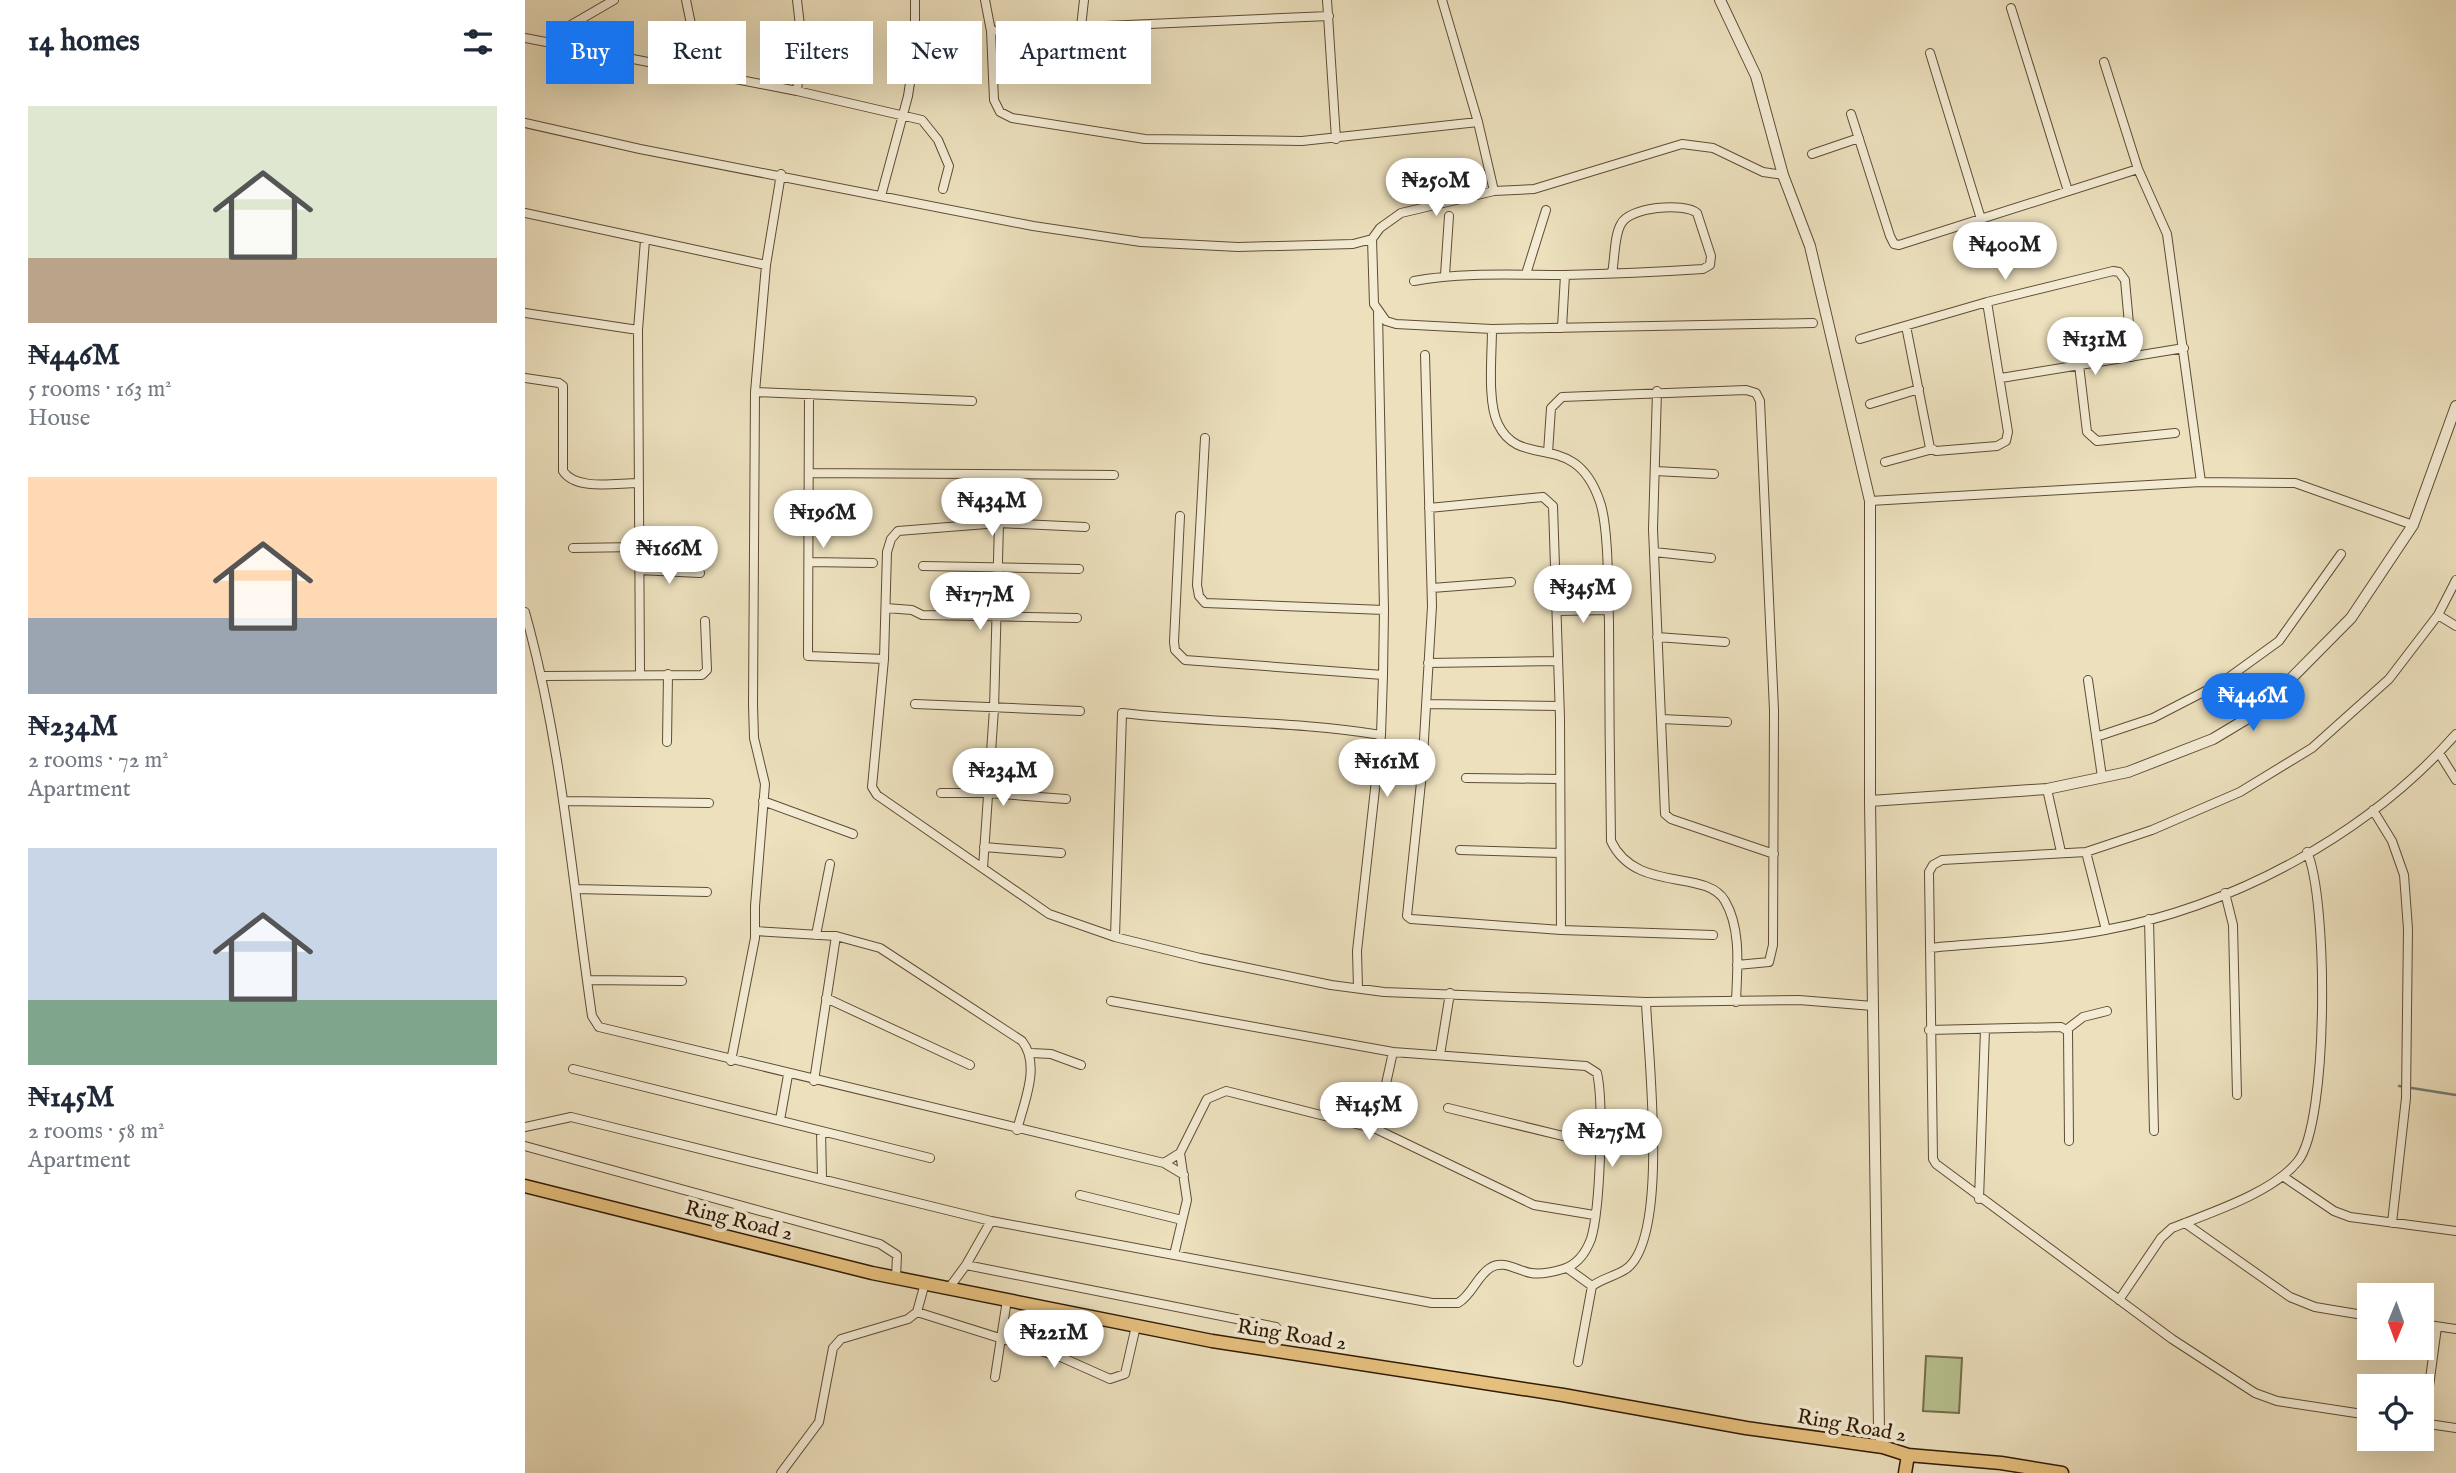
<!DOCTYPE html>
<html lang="en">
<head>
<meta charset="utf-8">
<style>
	body { margin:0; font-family:"IM FELL English",serif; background:#f2f2f3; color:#1f2937; height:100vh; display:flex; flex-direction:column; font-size:26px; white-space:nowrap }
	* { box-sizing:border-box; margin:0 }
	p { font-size:23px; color:#747a83 }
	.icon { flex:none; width:38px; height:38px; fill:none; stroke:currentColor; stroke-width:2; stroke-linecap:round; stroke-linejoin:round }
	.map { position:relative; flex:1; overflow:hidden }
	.side { display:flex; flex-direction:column; background:#fff; width:525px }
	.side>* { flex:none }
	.banner { position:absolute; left:21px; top:21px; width:665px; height:63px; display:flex; gap:14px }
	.needle { width:46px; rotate:181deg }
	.buttons { position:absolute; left:1832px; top:1283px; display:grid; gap:14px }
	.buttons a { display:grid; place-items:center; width:77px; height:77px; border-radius:0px; background:#fff; box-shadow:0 7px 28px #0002; font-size:35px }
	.price { position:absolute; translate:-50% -60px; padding:0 16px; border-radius:24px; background:#fff; color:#222; font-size:23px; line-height:46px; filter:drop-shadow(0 2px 4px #0008) }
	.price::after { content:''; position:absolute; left:50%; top:42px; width:21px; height:16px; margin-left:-10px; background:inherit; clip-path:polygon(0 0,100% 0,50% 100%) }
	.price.active { background:#1a73e8; color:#fff }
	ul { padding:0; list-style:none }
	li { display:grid; align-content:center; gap:14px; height:371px; padding:0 28px }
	li span { display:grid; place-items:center; height:217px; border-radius:0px; color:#555 }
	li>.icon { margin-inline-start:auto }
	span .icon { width:126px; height:126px; fill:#fffc; stroke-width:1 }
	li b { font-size:30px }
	h2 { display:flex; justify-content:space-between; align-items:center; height:84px; padding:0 28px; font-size:30px }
	.tag { padding:0 24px; border-radius:0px; background:#fff; box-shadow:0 7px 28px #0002; font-size:24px; line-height:63px }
	.tag.active { background:#1a73e8; color:#fff }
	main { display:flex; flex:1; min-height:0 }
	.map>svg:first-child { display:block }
	.green { fill:#b8c290; stroke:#746e4a; stroke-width:2 }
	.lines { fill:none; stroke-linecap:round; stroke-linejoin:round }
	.stream { stroke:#727a73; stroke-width:2.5 }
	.minor-casing { stroke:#604c33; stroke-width:10 }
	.tertiary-casing { stroke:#604c33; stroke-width:12 }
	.primary-casing { stroke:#311a05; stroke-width:15 }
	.minor { stroke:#f3ebd4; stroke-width:8 }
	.tertiary { stroke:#f3ebd4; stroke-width:10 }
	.primary { stroke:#e6c07e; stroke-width:12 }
	.labels { text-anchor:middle; stroke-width:7; stroke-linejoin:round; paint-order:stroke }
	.street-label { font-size:21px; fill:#311a05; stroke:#f3ebd4 }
</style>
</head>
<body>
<main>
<section class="side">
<h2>14 homes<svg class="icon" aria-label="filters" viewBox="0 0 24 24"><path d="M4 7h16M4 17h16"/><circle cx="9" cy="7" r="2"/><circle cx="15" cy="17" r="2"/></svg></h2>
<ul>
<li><span style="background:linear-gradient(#dfe7d0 70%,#b9a48a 0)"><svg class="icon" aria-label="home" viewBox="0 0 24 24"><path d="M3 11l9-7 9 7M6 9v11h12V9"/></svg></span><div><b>₦446M</b><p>5 rooms · 163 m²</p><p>House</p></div></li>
<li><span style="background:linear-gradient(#ffd9b3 65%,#9aa5b1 0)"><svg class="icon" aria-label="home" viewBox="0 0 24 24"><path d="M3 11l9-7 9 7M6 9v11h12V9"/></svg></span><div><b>₦234M</b><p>2 rooms · 72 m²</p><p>Apartment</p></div></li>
<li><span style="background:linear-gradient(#c9d6e8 70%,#7fa58c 0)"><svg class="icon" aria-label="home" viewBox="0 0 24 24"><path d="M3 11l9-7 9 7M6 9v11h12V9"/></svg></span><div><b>₦145M</b><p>2 rooms · 58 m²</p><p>Apartment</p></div></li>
</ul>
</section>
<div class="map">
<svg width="1931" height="1473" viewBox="0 0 1931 1473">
	<rect width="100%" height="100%" fill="#ece0bd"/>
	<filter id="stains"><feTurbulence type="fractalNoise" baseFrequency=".00286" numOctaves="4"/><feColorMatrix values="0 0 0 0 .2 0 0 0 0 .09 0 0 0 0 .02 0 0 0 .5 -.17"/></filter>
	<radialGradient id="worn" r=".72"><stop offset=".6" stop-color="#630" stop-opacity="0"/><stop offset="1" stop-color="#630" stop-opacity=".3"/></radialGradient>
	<path class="green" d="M1401,1356L1437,1358L1434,1413L1398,1411Z"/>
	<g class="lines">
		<path class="stream" d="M1874,1086L1931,1095"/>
		<g class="minor-casing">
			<path id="minor" d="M161,0L166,24L165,71
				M272,0L277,43L272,91
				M460,0L466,31L469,100L475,112L487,118L620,139L777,141L953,122
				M802,0L811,139
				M917,0L953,122L969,191
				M1486,8L1543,191
				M556,27L559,0
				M466,31L804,16
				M0,38L272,91L397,120L413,140L424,166L418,189
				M27,43L32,33L89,0
				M1405,53L1456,219
				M1579,62L1613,169L1642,234L1676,482
				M1326,114L1365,236L1369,244L1374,245L1613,169
				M0,123L115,149L508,226L616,242L713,247L828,244L847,239L855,228L876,213L969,191L1009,189L1157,144L1188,148L1238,172L1258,175
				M1287,154L1334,138
				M356,196L383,96L390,50V0
				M0,213L241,265
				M847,239L849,304L861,321L871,324L967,329L1288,323
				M1001,274L1021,210
				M920,275L924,216
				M889,281C939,272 989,275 1039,275C1085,274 1132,272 1178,269L1185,265L1186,256L1172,213C1159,202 1104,207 1096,224C1089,236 1090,258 1087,273
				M0,313L113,330
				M1381,326L1405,448L1411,451L1472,446L1481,441L1483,432L1462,302
				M1037,328L1040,275
				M967,329C967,355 962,402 973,424C996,472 1050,427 1075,502C1084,528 1083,593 1084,623C1084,696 1085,768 1086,841C1111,894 1181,868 1200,901C1217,930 1212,970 1211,1002
				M1335,339L1462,302L1588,271L1594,272L1600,280L1607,357
				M900,355L907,606L897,773L882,916L886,919L1036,930L1188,935
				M1554,365L1562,432L1572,441L1650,433
				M0,378L34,383L38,386V471C51,491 91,483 112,483
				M1476,378L1659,348
				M1132,391L1128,529L1140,814L1146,819L1249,854
				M230,392L447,401
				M284,394L283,656L359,659
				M1345,404L1394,389
				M680,438L672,585L674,596L680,603L859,610
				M1023,453L1026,408L1037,397L1221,390L1231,393L1235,401L1249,710L1248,945L1244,962L1212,965
				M1360,462L1408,449
				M1130,471L1189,474
				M284,473L589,475
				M1345,501L1676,482L1770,483L1888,525
				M904,508L1018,497L1028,506L1035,718L1036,930
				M655,516L649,642L650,650L660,660L858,675
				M560,527L474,523L373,531L366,539L362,552L359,659L347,787L352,795L524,914L590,937L675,958L806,985L859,992L1121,1002L1274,1000L1348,1006
				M48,548L113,547
				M1129,552L1186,558
				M284,562L348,563
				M398,566L554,569
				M114,570L175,573
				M907,588L986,582
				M361,608L387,610L397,615L552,618
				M1032,611L1084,610
				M0,612C37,744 47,880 67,1016L74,1027L639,1163L659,1175
				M1913,615L1931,626
				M1132,637L1200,642
				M903,663L1033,661
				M115,673L113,330L120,240
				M18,676L177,675L182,670L180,621
				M1563,680L1577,777
				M390,704L555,711
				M901,704L1034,706
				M1136,719L1202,722
				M1571,737L1628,718L1696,683L1754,641L1816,554
				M142,742L143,674
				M1914,753L1931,780
				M941,778L1035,779
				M1522,789L1536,852
				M416,793H463L541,799
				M40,801L184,803
				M238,801L328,834
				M1848,810L1867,841L1879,875L1883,929L1881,1098L1867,1223
				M459,847L536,853
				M935,850L1035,853
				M1561,852L1581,930
				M458,868L469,709L474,523
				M50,889L182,892
				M1700,893L1708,925L1712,1095
				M1624,919L1629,1131
				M230,931L311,936L355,948L497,1041C516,1065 499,1102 492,1130
				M291,935L305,864
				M590,937L597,713C683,723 771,721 856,735
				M1405,948C1463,942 1523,941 1580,930C1710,906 1843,834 1931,734
				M62,980L157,981
				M833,988L832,951L856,735L858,675L859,610L853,313
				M301,998L445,1065
				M1404,1030L1536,1027L1543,1031L1544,1141
				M1541,1030L1558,1017L1582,1011
				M506,1053L526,1054L556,1065
				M915,1055L925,993
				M206,1061L230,938V906L240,784L229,738L228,705L230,392L241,265L256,174
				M48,1069L405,1158
				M289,1081L311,936
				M923,1108L1075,1145
				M255,1120L263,1075
				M0,1127L46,1117L466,1221L907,1303H933C947,1295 952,1276 965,1268C978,1259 993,1271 1006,1273C1017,1275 1028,1272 1038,1269C1052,1265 1061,1252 1066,1239C1075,1210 1079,1104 1072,1073L1061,1066L868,1052L586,1001
				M851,1129L868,1052
				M296,1131L297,1178
				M0,1146L355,1244L372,1255L371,1278
				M639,1163L655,1153L682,1099L701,1091L851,1129L1009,1205L1069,1215
				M1759,1177L1809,1211L1825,1217L1931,1231
				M555,1195L657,1220
				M1454,1199L1460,1029
				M1660,1223L1765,1297L1790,1307L1844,1316
				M649,1255L662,1200L655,1153
				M441,1265L751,1327
				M1042,1268L1067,1286
				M424,1288L441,1265L466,1221
				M1594,1300L1636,1238L1647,1228C1684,1213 1748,1193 1773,1161C1804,1122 1803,898 1782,852
				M392,1312L538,1358L585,1379L600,1374L611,1326
				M1897,1324L1931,1329
				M1053,1362L1067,1286C1078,1278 1091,1276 1101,1269C1145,1238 1123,1056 1121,1002
				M470,1377L482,1300
				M1844,1415L1752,1401L1730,1393L1647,1339L1411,1164L1408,1159L1404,872L1408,865L1417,860L1561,852L1627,830L1715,792L1787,748L1864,679L1913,615L1931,580
				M1897,1423L1931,1428
				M1899,1423L1912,1327
				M256,1473L294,1422L308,1348L316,1339L383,1319L392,1312L400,1283"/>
		</g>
		<g class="tertiary-casing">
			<path id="tertiary" d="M1195,0L1231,76L1258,175L1285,246L1345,501V801L1354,1429L1358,1447
				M1345,801L1522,789L1603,772L1688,739L1733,712L1826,618L1888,525L1931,406"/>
		</g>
		<g class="primary-casing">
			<path id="primary" d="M0,1186L347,1273L687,1341L1038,1395L1221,1428L1358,1447L1383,1455L1476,1463L1537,1473
				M1380,1473L1383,1455"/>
		</g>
		<use href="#minor" class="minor"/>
		<use href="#tertiary" class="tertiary"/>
		<use href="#primary" class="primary"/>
	</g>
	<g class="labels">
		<g class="street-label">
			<text transform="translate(214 1220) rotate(14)" y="7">Ring Road 2</text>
			<text transform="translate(767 1334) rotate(9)" y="7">Ring Road 2</text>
			<text transform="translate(1327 1425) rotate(10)" y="7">Ring Road 2</text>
		</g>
	</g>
	<rect width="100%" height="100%" filter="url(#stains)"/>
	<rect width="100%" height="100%" fill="url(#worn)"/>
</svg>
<div class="buttons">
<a><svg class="needle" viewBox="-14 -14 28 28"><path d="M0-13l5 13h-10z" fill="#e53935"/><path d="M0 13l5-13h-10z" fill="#747a83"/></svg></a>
<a><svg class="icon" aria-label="locate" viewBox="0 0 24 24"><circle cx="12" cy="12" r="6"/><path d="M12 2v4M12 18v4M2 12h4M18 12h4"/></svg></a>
</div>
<b class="price" style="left:911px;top:218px">₦250M</b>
<b class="price" style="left:1480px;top:282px">₦400M</b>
<b class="price" style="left:1570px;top:377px">₦131M</b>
<b class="price" style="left:467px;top:538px">₦434M</b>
<b class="price" style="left:298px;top:550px">₦196M</b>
<b class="price" style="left:144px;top:586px">₦166M</b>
<b class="price" style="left:1058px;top:625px">₦345M</b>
<b class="price" style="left:455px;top:632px">₦177M</b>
<b class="price active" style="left:1728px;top:733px">₦446M</b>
<b class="price" style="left:862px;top:799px">₦161M</b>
<b class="price" style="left:478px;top:808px">₦234M</b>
<b class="price" style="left:844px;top:1142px">₦145M</b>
<b class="price" style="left:1087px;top:1169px">₦275M</b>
<b class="price" style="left:529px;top:1370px">₦221M</b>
<div class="banner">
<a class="tag active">Buy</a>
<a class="tag">Rent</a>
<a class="tag">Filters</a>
<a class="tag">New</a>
<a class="tag">Apartment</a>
</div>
</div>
</main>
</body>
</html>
